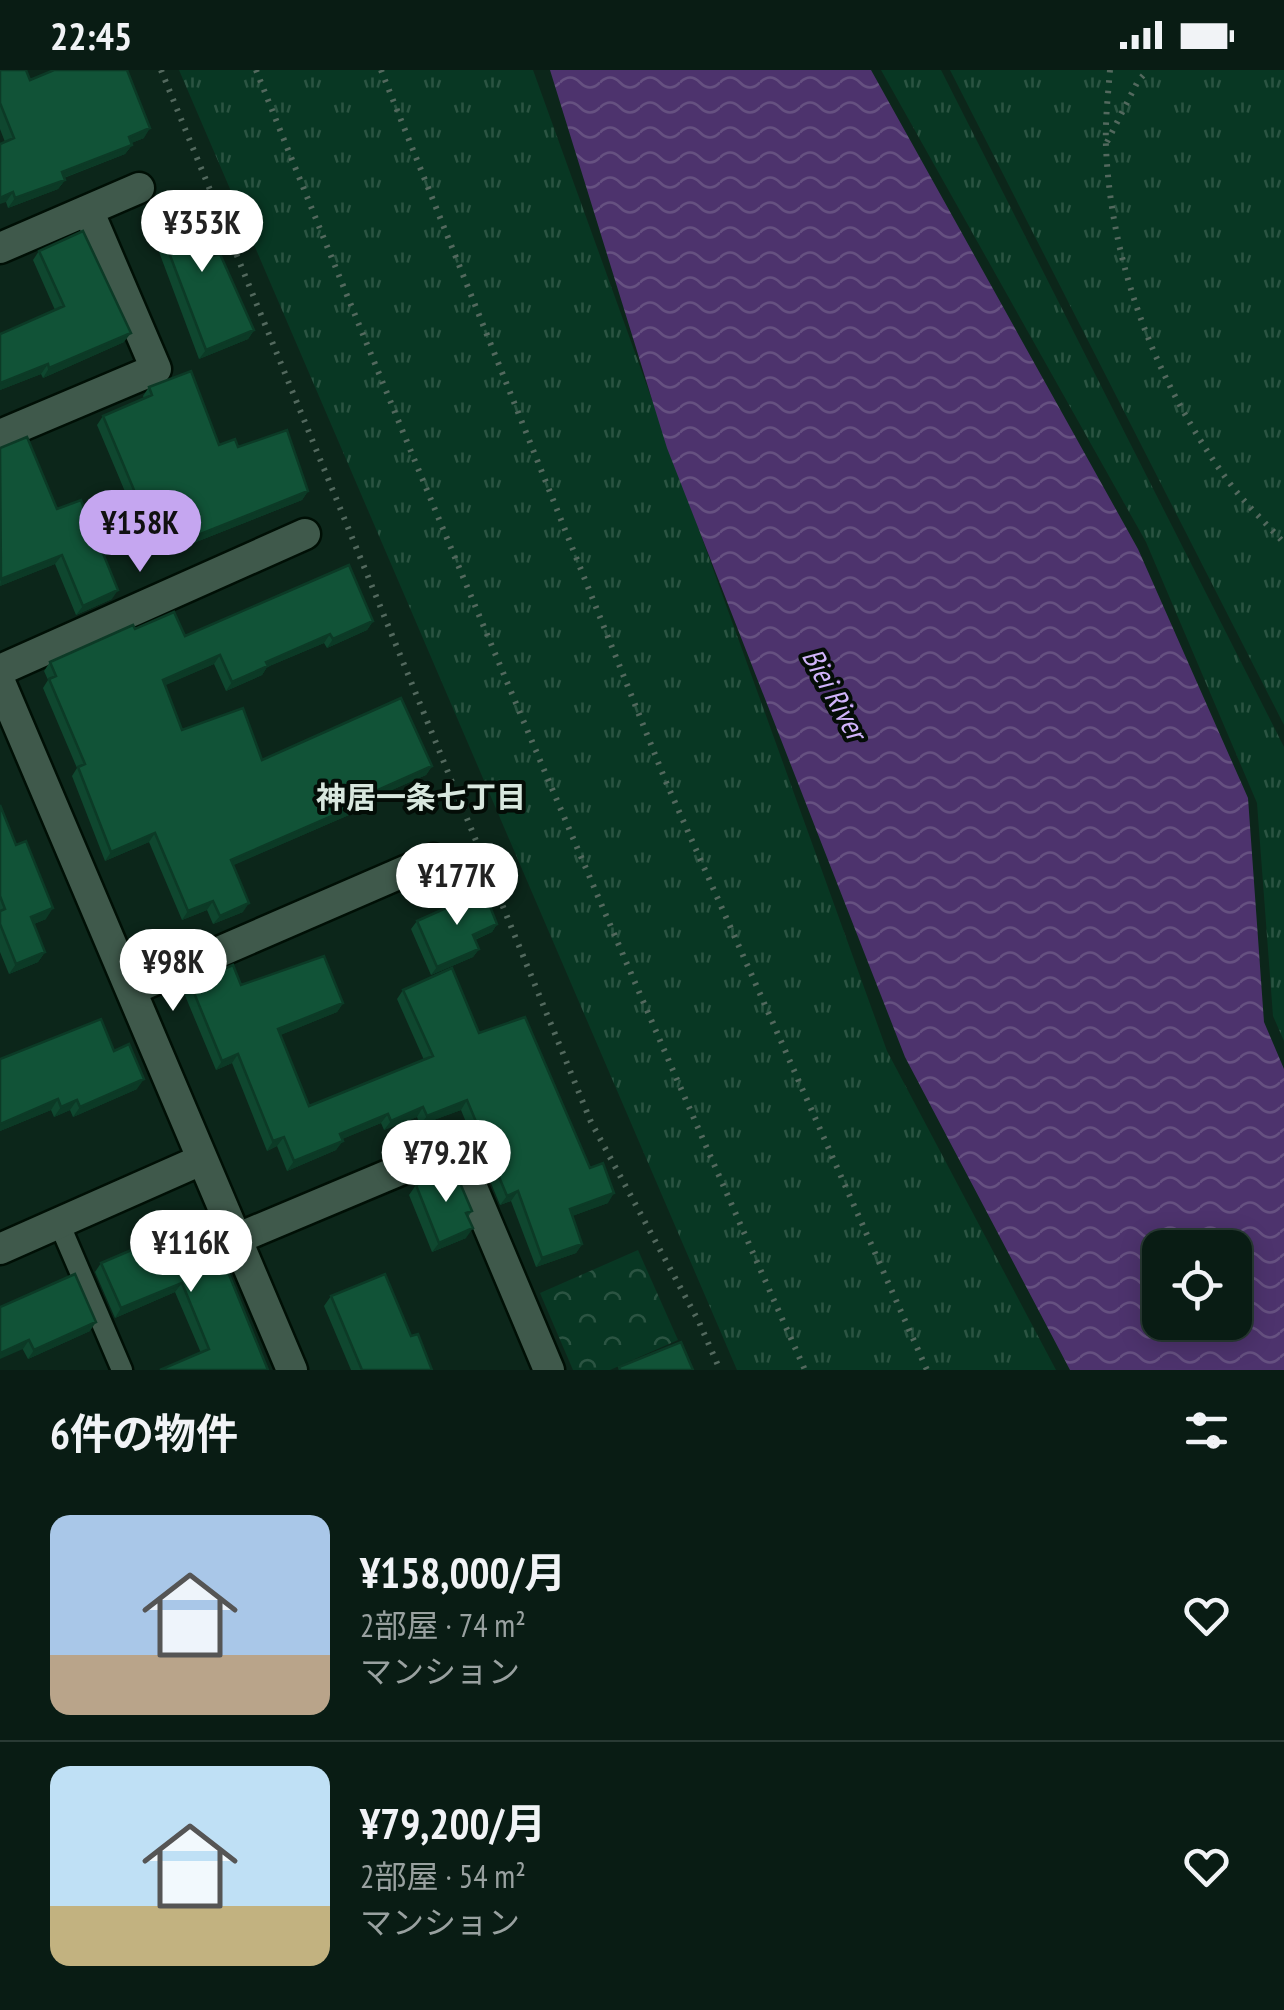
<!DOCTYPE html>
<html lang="ja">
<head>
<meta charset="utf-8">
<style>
	body { margin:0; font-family:"PT Sans Narrow","Noto Sans JP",sans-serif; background:#12251d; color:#f1f3f6; height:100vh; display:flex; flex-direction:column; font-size:38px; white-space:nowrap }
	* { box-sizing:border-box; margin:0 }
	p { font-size:32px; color:#99a1a0 }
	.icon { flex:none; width:55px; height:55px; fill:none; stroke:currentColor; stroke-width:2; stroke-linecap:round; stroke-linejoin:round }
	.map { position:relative; height:1300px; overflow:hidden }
	.panel { display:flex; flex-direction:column; background:#091c14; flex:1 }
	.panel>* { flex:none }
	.tools { position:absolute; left:1142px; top:1160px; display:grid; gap:20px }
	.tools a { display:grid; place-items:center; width:110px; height:110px; border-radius:20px; background:#091c14; box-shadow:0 5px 25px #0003,0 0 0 2px #293a34; font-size:50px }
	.price { position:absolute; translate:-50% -85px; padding:0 22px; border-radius:35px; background:#fff; color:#222; font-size:32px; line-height:65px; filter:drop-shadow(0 2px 5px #0008) }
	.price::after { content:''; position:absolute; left:50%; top:60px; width:30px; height:22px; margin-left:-15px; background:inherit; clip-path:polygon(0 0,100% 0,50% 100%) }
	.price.on { background:#c5a6f0; color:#111 }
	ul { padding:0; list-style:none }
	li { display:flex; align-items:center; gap:30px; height:250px; padding:0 50px }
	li+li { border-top:2px solid #293a34 }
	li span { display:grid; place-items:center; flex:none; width:280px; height:200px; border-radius:20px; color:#555 }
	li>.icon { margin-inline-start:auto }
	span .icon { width:120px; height:120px; fill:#fffc; stroke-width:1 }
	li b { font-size:42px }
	h2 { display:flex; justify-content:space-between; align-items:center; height:120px; padding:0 50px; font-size:42px }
	.status { display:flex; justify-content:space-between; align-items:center; height:70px; padding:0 50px; background:#091c14; direction:ltr }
	.status svg { height:28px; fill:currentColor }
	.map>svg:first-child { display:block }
	.grass { fill:url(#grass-tufts) }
	.forest { fill:url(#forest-crowns) }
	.water { fill:url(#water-waves); fill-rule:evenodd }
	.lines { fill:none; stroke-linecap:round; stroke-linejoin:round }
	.lane-casing { stroke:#000f05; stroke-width:25 }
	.street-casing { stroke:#000f05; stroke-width:35 }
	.path { stroke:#53695e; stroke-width:6; stroke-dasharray:2.5 8; stroke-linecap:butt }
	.lane { stroke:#3f594b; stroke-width:20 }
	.street { stroke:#3f594b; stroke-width:30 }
	.wall { fill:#0f472f }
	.shaded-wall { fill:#0c3a26 }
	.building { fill:#115337; stroke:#0c3a26; stroke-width:2.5 }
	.labels { text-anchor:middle; stroke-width:8; stroke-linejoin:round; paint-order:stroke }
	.water-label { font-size:30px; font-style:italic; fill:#d1b4fb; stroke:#040d07 }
	.neighbourhood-label { font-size:30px; font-weight:bold; fill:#d8e7de; stroke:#040d07 }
</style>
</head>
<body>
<div class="status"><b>22:45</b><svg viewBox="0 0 49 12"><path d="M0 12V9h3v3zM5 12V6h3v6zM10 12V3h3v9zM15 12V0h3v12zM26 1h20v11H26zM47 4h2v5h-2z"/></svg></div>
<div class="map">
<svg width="1284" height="1300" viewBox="0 0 1284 1300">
	<defs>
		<pattern id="grass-tufts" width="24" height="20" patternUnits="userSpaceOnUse" patternTransform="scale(2.5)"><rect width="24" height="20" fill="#083723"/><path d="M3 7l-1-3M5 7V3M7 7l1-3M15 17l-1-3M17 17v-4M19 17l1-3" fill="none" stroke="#2b5442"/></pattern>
		<pattern id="forest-crowns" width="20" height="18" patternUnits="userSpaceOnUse" patternTransform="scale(2.5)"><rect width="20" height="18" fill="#083723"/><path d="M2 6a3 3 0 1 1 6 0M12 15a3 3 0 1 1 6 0" fill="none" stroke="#2b5442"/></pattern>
		<pattern id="water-waves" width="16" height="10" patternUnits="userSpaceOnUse" patternTransform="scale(2.5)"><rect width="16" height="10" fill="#4d336d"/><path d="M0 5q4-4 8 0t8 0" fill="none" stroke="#665181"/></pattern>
	</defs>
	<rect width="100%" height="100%" fill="#0c261a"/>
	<path class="grass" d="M179,0H533L887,981L1056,1300H737Z
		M881,0H941L1284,677V971L1273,946L1257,733L1146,472Z
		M950,0H1284V655Z"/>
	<path class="forest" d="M638,1180L678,1270L610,1300H573L540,1223Z"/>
	<path class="water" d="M550,0H871L1138,479L1248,728L1264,952L1284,999V1300H1070L905,987L667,378ZM1160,1178H1235V1252H1160Z"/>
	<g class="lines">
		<g class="lane-casing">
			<path id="lane" d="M59,1153L122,1300"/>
		</g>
		<g class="street-casing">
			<path id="street" d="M0,178L139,118
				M0,365L156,299L88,140
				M0,600L305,464
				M0,612L292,1300
				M131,920L433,789
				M236,1169L455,1077L549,1300
				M0,1179L201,1090"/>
		</g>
		<path class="path" d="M161,0L591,1052L699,1252L720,1300
			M256,0C431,437 613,870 805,1300
			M381,0L666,712L927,1300
			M1110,0C1108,25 1105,51 1106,77C1111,194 1155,309 1223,404C1240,429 1264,451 1284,473
			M1107,72L1138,11L1148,0"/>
		<use href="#lane" class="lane"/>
		<use href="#street" class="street"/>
	</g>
	<path class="wall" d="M0,0L30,10L144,68L131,73L132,75L125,84L64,108L65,110L58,119L8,138L6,132L5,72L0,59Z
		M152,138L212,186L254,260L248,269L199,289L146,147Z
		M39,181L124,272L43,308L41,304L0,320V264L55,240L33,190Z
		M149,317L219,375L238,377L308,421L302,430L186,476L184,468L175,472L170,458L104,486L112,529L76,545L55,494L0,516V378L57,439L85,441L126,424L97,355L103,346L144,329L143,326Z
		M373,551L367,560L327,578L324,573L267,597L262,605L226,621L214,594L165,615L182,660L262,690L432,696L426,705L371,729L365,738L233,795L243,842L213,854L207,840L182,850L149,772L105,791L72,706L77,698L43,618L48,610L44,601L50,592L135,559L185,566Z
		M0,735L46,849L34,854L45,882L38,892L9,904L0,882Z
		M417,851L497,854L492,862L475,870L479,879L473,887L431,905L411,859Z
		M190,913L241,915L343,933L337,942L280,965L309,1036L424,990L397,929L403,920L479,963L590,1098L608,1133L572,1146L582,1174L576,1183L536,1197L511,1131L500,1135L461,1040L420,1055L417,1047L384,1060L381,1053L342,1069L336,1080L287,1101L277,1076L267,1081L232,993L216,1000L184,923Z
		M114,981L137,1019L73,1047L70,1040L54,1047L51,1040L0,1061V989Z
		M416,1115L472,1141L468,1147L466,1168L432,1182L409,1125Z
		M202,1150L268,1300L201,1283L175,1222L115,1248L95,1202L101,1193Z
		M331,1226L411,1266L432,1300H351L324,1236Z
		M0,1237L90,1261L28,1289Z"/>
	<path class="shaded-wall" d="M150,58L144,68L122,77L129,67Z
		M132,75L125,84L55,111L62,102Z
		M65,110L58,119L8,138L15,128Z
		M13,122L6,132L0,134V128Z
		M254,260L248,269L199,289L206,280Z
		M131,263L124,272L43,308L49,298Z
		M48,294L41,304L0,320V313Z
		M308,421L302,430L186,476L193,467Z
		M176,449L170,458L95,490L102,481Z
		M190,459L184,468L175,472L181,463Z
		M62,485L55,494L0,516L1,509Z
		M118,520L112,529L76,545L83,536Z
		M373,551L367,560L327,578L333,569Z
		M330,564L324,573L267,597L262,605L226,621L232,612L266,592Z
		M220,585L214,594L157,619L163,610Z
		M432,696L426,705L363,733L369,724Z
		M371,729L365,738L225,799L231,790Z
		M155,763L149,772L105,791L111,782Z
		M213,831L207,840L182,850L188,841Z
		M249,833L243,842L213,854L220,846Z
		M53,838L46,849L24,858L31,847Z
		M497,854L492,862L467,873L473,865Z
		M479,879L473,887L431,905L437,897Z
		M45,882L38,892L9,904L16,894Z
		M343,933L337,942L271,969L278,959Z
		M238,984L232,993L216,1000L222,991Z
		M144,1009L137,1019L73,1047L80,1037Z
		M58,1029L51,1040L0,1061V1054Z
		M77,1030L70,1040L54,1047L61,1037Z
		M467,1030L461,1040L420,1055L427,1046Z
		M423,1037L417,1047L384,1060L391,1051Z
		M388,1044L381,1053L333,1073L340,1064Z
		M284,1067L277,1076L267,1081L273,1071Z
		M343,1071L336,1080L287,1101L294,1091Z
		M518,1121L511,1131L500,1135L507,1126Z
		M614,1123L608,1133L564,1149L570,1139Z
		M473,1158L466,1168L432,1182L439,1173Z
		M582,1174L576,1183L536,1197L542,1188Z
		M182,1213L175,1222L115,1248L121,1238Z
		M96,1252L90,1261L28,1289L34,1280Z
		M29,1270L23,1279L0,1289V1283Z"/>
	<path class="building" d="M0,0H26L30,10L54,0H127L150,58L129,67L132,75L62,102L65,110L15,128L13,122L0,128V74L14,68L0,33Z
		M187,124L212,186L220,184L254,260L206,280L152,138Z
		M83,161L131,263L49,298L48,294L0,313V264L64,236L39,181Z
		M191,301L219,375L235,369L238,377L287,360L308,421L193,467L190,459L181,463L176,449L102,481L118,520L83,536L62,485L1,509L0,378L27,367L57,439L81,430L85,441L134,420L103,346L152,325L149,317Z
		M349,495L373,551L333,569L330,564L266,592L268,596L232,612L220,585L163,610L182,660L243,638L262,690L401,628L432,696L369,724L371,729L231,790L249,833L220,846L213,831L188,841L155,763L111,782L78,697L85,694L49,609L56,606L50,592L133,555L135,559L174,542L185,566Z
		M0,735L16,775L26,771L53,838L31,847L45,882L16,894L0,854V841L5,839L0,826Z
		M484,821L497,854L473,865L479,879L437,897L417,851Z
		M324,886L343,933L278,959L309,1036L433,986L403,920L452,898L479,963L525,947L590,1098L603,1093L614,1123L570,1139L582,1174L542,1188L518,1121L507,1126L467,1030L427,1046L423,1037L391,1051L388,1044L340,1064L343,1071L294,1091L284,1067L273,1071L238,984L222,991L190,913L233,895L241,915Z
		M101,949L114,981L129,974L144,1009L80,1037L77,1030L61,1037L58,1029L0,1054V989Z
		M454,1099L472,1141L466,1143L473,1158L439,1173L416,1115Z
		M202,1150L225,1203L228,1202L268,1300H160L209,1279L182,1213L121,1238L101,1193Z
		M75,1204L96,1252L34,1280L29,1270L0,1283V1237Z
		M385,1204L411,1266L418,1264L432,1300H362L331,1226Z
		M681,1272L693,1300H620L619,1297Z"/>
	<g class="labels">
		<g class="water-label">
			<text transform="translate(834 624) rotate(61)" y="10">Biei River</text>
		</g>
		<g class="neighbourhood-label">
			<text x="421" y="738">神居一条七丁目</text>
		</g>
	</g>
</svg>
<div class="tools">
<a><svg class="icon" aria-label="locate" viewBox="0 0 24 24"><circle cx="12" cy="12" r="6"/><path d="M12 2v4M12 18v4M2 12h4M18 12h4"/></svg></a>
</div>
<b class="price" style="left:202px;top:205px">¥353K</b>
<b class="price on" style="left:140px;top:505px">¥158K</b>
<b class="price" style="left:457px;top:858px">¥177K</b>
<b class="price" style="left:173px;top:944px">¥98K</b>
<b class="price" style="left:446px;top:1135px">¥79.2K</b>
<b class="price" style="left:191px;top:1225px">¥116K</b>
</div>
<section class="panel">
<h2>6件の物件<svg class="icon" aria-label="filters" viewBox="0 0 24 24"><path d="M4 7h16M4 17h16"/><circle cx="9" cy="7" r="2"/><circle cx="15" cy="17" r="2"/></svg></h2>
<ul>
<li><span style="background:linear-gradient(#a9c7e8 70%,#b9a48a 0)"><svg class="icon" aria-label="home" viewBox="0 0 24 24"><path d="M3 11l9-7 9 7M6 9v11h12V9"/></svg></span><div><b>¥158,000/月</b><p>2部屋 · 74 m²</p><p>マンション</p></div><svg class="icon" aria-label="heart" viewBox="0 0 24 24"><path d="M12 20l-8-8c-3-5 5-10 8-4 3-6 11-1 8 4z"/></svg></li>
<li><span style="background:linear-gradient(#bfe0f5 70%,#c2b280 0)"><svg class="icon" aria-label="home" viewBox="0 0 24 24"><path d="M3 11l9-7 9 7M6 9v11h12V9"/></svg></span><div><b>¥79,200/月</b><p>2部屋 · 54 m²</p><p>マンション</p></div><svg class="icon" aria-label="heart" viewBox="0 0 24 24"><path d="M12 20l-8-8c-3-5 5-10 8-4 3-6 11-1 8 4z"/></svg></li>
</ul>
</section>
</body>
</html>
